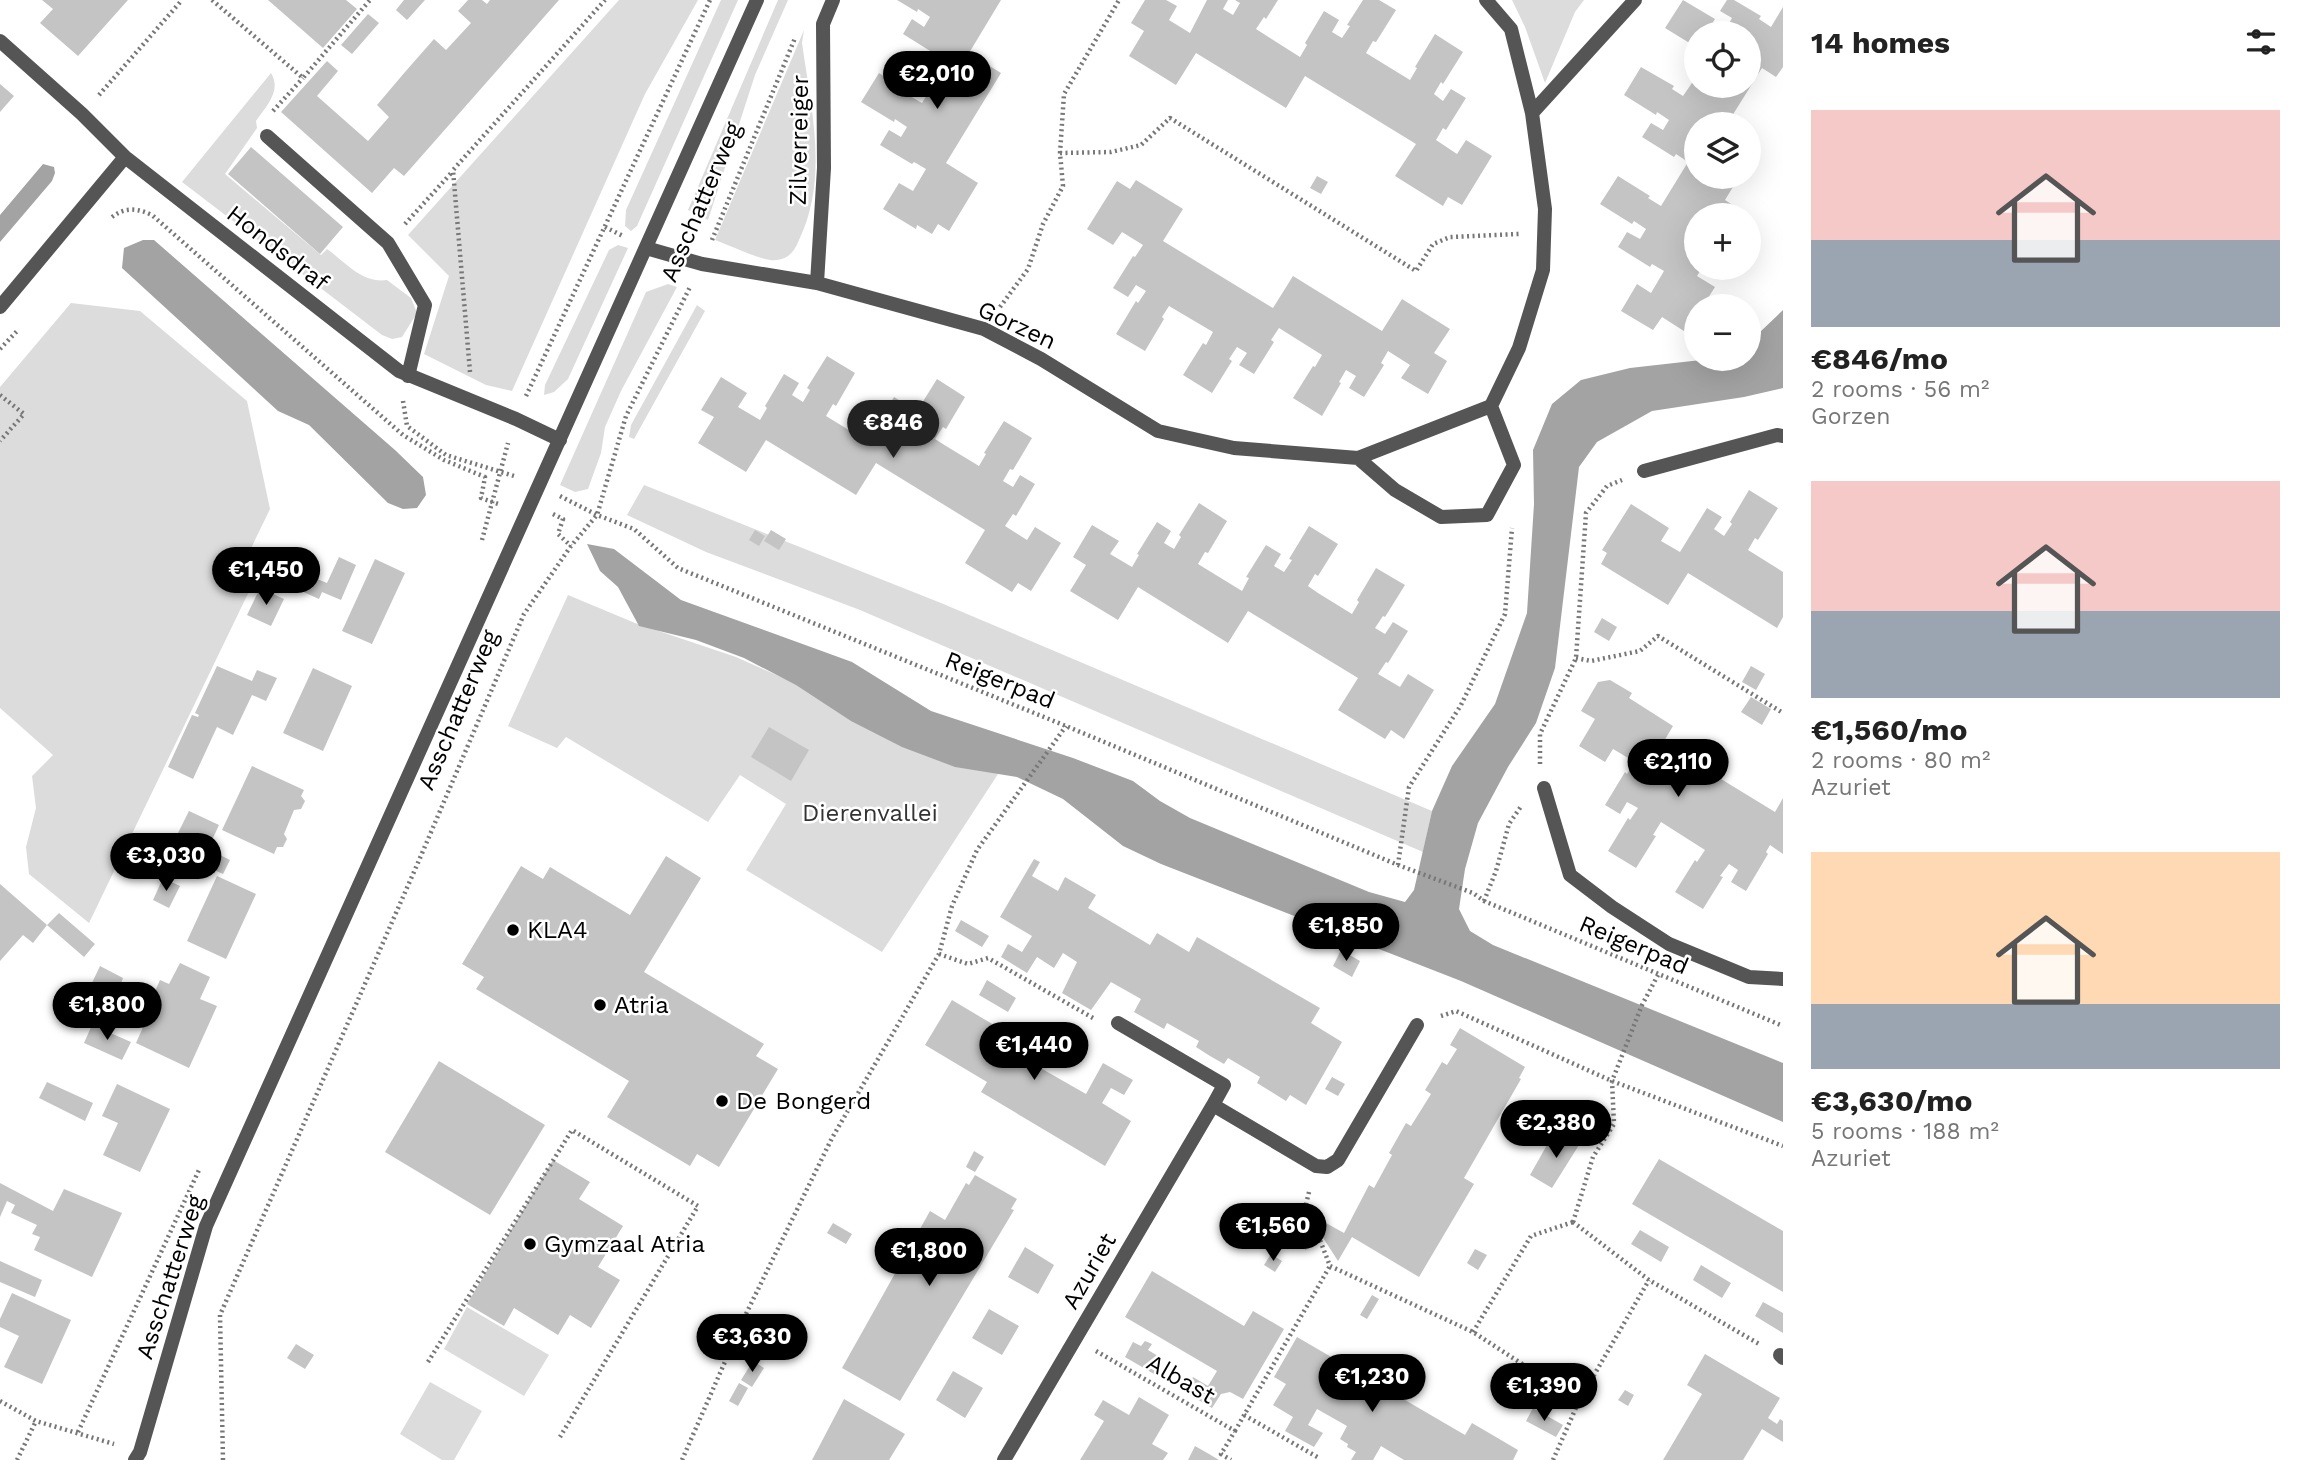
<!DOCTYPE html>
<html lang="en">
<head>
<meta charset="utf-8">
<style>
	body { margin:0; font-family:"Work Sans",sans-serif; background:#f6f6f6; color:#222; height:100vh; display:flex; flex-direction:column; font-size:26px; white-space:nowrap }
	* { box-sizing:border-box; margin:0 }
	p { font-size:23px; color:#767676 }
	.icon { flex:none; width:38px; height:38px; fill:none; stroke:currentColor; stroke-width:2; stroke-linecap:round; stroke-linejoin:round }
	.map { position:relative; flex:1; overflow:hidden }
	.panel { display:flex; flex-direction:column; background:#fff; width:525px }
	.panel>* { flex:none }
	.controls { position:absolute; left:1684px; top:21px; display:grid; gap:14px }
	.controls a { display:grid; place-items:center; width:77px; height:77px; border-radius:50%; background:#fff; box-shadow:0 7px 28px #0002; font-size:35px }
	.price { position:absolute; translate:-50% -60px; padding:0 16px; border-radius:24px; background:#000; color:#fff; font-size:23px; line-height:46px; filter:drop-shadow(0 2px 4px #0008) }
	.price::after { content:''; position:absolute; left:50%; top:42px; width:21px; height:16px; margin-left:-10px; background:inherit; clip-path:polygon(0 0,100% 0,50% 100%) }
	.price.current { background:#222; color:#fff }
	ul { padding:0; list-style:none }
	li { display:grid; align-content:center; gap:14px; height:371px; padding:0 28px }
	li span { display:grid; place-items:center; height:217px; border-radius:0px; color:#555 }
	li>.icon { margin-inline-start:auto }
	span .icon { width:126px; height:126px; fill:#fffc; stroke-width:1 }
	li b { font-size:30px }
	h2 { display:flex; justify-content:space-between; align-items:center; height:84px; padding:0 28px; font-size:30px }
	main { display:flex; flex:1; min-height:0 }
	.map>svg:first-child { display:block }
	.green { fill:#dcdcdc }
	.water { fill:#a3a3a3 }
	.building { fill:#c4c4c4 }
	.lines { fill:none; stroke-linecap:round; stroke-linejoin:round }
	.path { stroke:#777; stroke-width:4.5; stroke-dasharray:2 3.5; stroke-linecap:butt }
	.service { stroke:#555; stroke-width:14 }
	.minor { stroke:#555; stroke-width:14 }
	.tertiary { stroke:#555; stroke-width:14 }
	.poi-dot { fill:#000; stroke:#fff; stroke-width:2.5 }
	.labels { text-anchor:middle; stroke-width:5; stroke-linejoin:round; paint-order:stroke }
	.street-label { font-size:24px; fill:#000; stroke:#fff }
	.park-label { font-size:24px; fill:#333; stroke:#fff }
	.poi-label { font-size:24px; fill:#000; stroke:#fff; text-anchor:start }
</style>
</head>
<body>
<main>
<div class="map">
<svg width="1783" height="1460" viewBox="0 0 1783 1460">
	<rect width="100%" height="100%" fill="#fff"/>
	<path class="green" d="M619,0H698L645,94L512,391L486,385L424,354L449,276L408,235Z
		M721,0H738L637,226L631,231L625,226L626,210Z
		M778,0H788L755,75L708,220L688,210Z
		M1512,0H1584L1575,12L1545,83L1525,27Z
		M804,30L802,43C811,108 829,178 799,240C795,250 789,259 777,260C762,262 730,245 715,240Z
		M271,73C282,91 266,106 256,121L257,128L225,174L321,255L327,249C345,262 363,284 387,280L411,298L417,313L402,337L392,339L382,335L182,182Z
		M618,245L628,248L568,379L554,392L544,395L545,385L609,250Z
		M668,284L677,287L621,391L605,427L601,453L588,489L575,492L560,485L646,292Z
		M71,303L140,311L247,401L270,509L240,571L255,579L89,923L29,874L26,847L36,808L32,776L53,755L0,708V387Z
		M697,305L705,311L634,439L629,437L631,425Z
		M644,485L941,603L1432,811L1423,852L860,610L706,552L627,515Z
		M568,595L635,623L736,657L998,774L882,952L746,870L786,804L740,775L708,822L566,737L557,748L508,726Z
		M467,1307L549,1355L524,1396L444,1349Z
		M430,1382L482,1411L454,1460H442L400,1434Z"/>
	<path class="water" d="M43,164L54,167L55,173L52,181L0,242V215Z
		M143,240H154L395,450L423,477L426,495L417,508L403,509L388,503L309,425L278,411L122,268L124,248Z
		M1783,310V388L1744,397L1652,411L1597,442L1579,467L1555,668L1536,723L1508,767L1478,823L1465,869L1459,909L1470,931L1493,945L1783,1063V1122L1461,981L1161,864L1123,846L1063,799L1017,777L955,767L902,747L851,721L796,685L744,658L696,640L639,626L618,587L600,571L587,544L614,549L681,600L852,662L931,711L1073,758L1133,781L1160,801L1190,818L1369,892L1405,902L1414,890L1432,811L1452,766L1495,704L1527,613L1534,504L1533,450L1552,404L1581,380L1630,368L1710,359H1748V340L1759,333Z"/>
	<path class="building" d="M42,0H128L78,56L40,23L53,9Z
		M268,0H346L357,9L323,48Z
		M404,0H425L407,20L396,10Z
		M468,0H482L487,4L490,0H559L404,176L394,168L372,193L281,112L327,61L338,71L317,96L368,141L389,117L377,105L405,72L434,39L446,50L471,23L458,11Z
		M897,0H1001L969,53L1001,73L946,163L978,183L949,231L938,224L932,234L917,225L916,229L883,209L899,183L913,191L926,169L914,162L912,164L880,145L889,130L901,137L907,127L895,119L894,122L861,102L879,73L911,93L910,96L922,103L949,59L937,52L935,54L903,34L912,19L924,27L930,17L918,9L917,12Z
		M1145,0H1166L1177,6L1169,20L1190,33L1207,0H1228L1223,9L1233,15L1240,3L1235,0H1278L1266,19L1264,17L1256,29L1300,57L1307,45L1305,43L1324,11L1339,20L1332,32L1342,38L1350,26L1347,25L1363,0H1379L1396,10L1376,42L1373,41L1366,53L1410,80L1417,68L1415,67L1435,34L1463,52L1443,84L1441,82L1434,94L1443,101L1451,89L1466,98L1446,130L1443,128L1436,140L1457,154L1466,140L1492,156L1462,205L1448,197L1443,206L1395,176L1416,144L1305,76L1286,108L1196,53L1176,85L1129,56L1144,31L1131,23Z
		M1683,0L1715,19L1713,22L1726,29L1732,18L1720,11L1727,0H1734L1761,16L1759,19L1771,27L1783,7V67L1776,77L1762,68L1727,124H1696V177H1739L1725,200L1739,209L1735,215H1696V268H1702L1697,276L1715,287L1703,306H1696V318L1687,333L1662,317L1653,330L1621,311L1637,284L1651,293L1664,271L1652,264L1650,267L1618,247L1627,232L1640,239L1646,229L1634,221L1632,224L1600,204L1618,176L1650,196L1648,198L1661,206L1688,162L1676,154L1674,157L1642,137L1651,123L1663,130L1669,120L1657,112L1656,115L1624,95L1641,67L1674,86L1672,89L1683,96L1696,77V86H1748V33H1696V47L1665,28Z
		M368,14L379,23L352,54L341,45Z
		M0,84L14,96L0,112Z
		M251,147L343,227L320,254L228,174Z
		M1317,176L1328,182L1321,194L1310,188Z
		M1136,180L1183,209L1163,241L1273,308L1293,276L1382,331L1402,299L1450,329L1434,353L1447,361L1428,394L1401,378L1410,365L1388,351L1381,363L1384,365L1364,397L1349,388L1356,376L1346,370L1339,382L1341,383L1322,416L1293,398L1313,366L1315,367L1322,355L1279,328L1271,340L1274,342L1254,374L1239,365L1247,353L1237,347L1229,359L1232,361L1212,393L1183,375L1203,343L1206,345L1213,332L1169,306L1162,317L1164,319L1145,351L1116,334L1136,301L1138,303L1146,291L1136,285L1128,297L1113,288L1133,256L1135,257L1143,245L1122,232L1113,245L1087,229L1117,181L1130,189Z
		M827,356L855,373L836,406L833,404L826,416L870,443L877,431L874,429L894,397L909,406L902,418L912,425L919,413L917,411L937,379L965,397L946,429L943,427L935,439L946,446L979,466L986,454L984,453L1004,421L1032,438L1013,470L1010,469L1003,481L1013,487L1020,475L1035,484L1016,516L1013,514L1005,526L1027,540L1035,527L1061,543L1031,591L1018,583L1012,592L965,563L985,530L876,463L856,495L766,440L746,472L698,443L714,417L701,410L721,377L747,393L738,407L760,420L767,408L765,406L784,374L799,383L792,395L803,402L810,390L807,388Z
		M1749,490L1778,508L1758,540L1755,538L1748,550L1783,572V617L1777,628L1688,573L1668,605L1601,564L1607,553L1602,550L1631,504L1669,528L1661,541L1680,552L1707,508L1722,517L1714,529L1724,536L1732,524L1730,522Z
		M1199,503L1227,521L1208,553L1205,552L1198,564L1242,591L1249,578L1246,577L1266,545L1281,554L1274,566L1284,572L1292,560L1289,559L1309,526L1338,544L1318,576L1315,574L1308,586L1318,593L1352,614L1359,602L1357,600L1376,568L1405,585L1385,617L1383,616L1375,628L1385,634L1393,622L1408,631L1388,663L1386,662L1378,674L1400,687L1408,674L1434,690L1404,739L1391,730L1385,739L1338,710L1358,678L1248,611L1228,643L1138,587L1118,620L1070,591L1086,565L1073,557L1092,525L1119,541L1110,554L1132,567L1139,555L1137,554L1157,522L1171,531L1164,543L1174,549L1181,537L1179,535Z
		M755,530L765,536L759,546L749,540Z
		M771,530L786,539L779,550L764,541Z
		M339,557L356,565L341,600L322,592L319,599L299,590L307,575L327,583Z
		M375,559L405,573L372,644L342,631Z
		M260,588L284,599L271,626L247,615Z
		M1602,618L1617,627L1609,641L1594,632Z
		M217,666L252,681L257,670L277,678L266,701L252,695L233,735L217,727L193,779L168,767L192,715L198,717L199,715L195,713Z
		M1751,666L1765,674L1756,690L1742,682Z
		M313,668L352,686L323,751L283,733Z
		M1610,680L1632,693L1629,698L1673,726L1654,758L1676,771L1685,757L1775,812L1783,798V854L1770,845L1766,852L1768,854L1746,891L1731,882L1738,870L1729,864L1720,876L1723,877L1703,909L1675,892L1695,860L1697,862L1705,850L1661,822L1653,835L1656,836L1636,868L1608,851L1628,818L1630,820L1638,808L1627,802L1620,814L1605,805L1625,772L1627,774L1635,762L1613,749L1605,762L1579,746L1595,719L1581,711L1598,682Z
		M1751,697L1771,709L1762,725L1741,712Z
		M769,727L809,750L791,781L751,757Z
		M252,766L304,790L301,796L305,801L301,809L294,810L284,834L287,839L283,847H277L274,854L222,830Z
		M189,811L219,825L208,849L230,860L223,874L194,861L201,846L177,835Z
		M666,856L701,878L644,972L764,1044L756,1056L778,1069L719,1167L697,1154L690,1166L607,1117L629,1081L476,989L484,977L462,964L521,866L543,879L550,867L630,915Z
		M1034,859L1040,862L1032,876L1058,891L1065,877L1096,895L1088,908L1150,945L1157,933L1189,952L1197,937L1320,1008L1311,1023L1342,1042L1306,1105L1290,1095L1286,1101L1257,1083L1260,1077L1228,1058L1224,1064L1210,1056L1196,1047L1199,1041L1167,1023L1164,1029L1134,1012L1141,999L1111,982L1091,1010L1062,993L1077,962L1063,953L1054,968L1037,957L1027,973L1001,957L1008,944L1022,952L1032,936L1000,917Z
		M217,876L256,894L226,959L187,941Z
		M163,878L180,886L169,908L153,900Z
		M0,884L47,925L33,943L23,935L0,961Z
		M59,913L95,944L84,957L47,925Z
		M961,920L989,936L982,947L955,931Z
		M1341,950L1360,961L1352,977L1333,966Z
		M180,963L210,977L200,999L217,1006L189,1068L136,1043L144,1025L109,1009L114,997L91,985L100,966L123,978L120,986L151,1000L160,980L169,984Z
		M987,980L1016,998L1008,1012L979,995Z
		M952,1000L1014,1037L1007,1048L1017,1053L1026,1039L1032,1042L1041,1027L1070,1044L1062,1059L1047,1050L1037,1066L1086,1094L1103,1063L1133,1080L1124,1095L1111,1088L1102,1103L1131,1121L1105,1166L981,1092L987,1082L925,1045Z
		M92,1025L131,1042L122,1060L84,1043Z
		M1460,1028L1525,1067L1519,1078L1521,1079L1464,1178L1474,1184L1419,1277L1352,1237L1338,1261L1320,1233L1326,1223L1344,1233L1369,1185L1374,1188L1392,1155L1389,1153L1406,1123L1411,1126L1431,1094L1425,1090L1433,1077L1442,1062L1447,1065L1457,1049L1450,1045Z
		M439,1061L545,1125L490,1215L385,1152Z
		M1332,1077L1345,1084L1338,1096L1325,1089Z
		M47,1082L93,1103L85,1121L39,1098Z
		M117,1084L170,1109L140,1172L103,1155L118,1123L102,1116Z
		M1571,1130L1584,1137L1552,1188L1530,1175L1547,1145L1558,1151Z
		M974,1151L984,1157L975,1172L966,1167Z
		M1659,1159L1783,1231V1292L1632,1204Z
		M553,1160L590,1182L579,1199L623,1226L598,1267L620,1280L591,1328L570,1315L558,1335L514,1308L504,1326L467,1304Z
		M975,1175L1017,1199L1011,1209L1014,1210L900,1401L842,1368L930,1211L945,1220L966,1183L969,1185Z
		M0,1183L53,1211L64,1189L122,1213L92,1277L34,1250L40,1237L32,1234L37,1225L11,1213L15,1205L7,1201L0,1217Z
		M833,1223L852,1234L846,1244L827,1233Z
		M1640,1230L1669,1247L1661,1262L1631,1244Z
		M1301,1231L1314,1238L1306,1250L1294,1243Z
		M1025,1247L1054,1265L1038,1294L1008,1277Z
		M1475,1249L1487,1255L1478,1270L1467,1263Z
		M1271,1254L1282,1261L1275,1272L1264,1265Z
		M0,1261L42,1280L35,1297L0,1282Z
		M1701,1265L1731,1283L1722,1298L1693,1280Z
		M1152,1271L1244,1326L1253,1311L1284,1329L1243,1399L1230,1392L1221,1394L1212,1408L1185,1392L1193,1377L1208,1386L1217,1371L1125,1317Z
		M12,1293L71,1320L42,1384L4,1367L19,1336L0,1327V1319Z
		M1372,1295L1379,1299L1367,1319L1360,1315Z
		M1763,1302L1783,1313V1333L1755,1316Z
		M989,1309L1019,1326L1002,1355L972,1338Z
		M1297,1337L1465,1435L1472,1423L1518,1450L1513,1460H1404L1381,1446L1373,1460H1351L1356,1452L1347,1447L1348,1444L1340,1439L1347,1426L1317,1409L1308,1425L1323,1433L1314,1447L1285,1431L1293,1417L1273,1405L1286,1384L1274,1377Z
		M1145,1341L1152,1344L1148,1350L1163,1359L1154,1374L1125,1357L1133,1342L1141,1346Z
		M296,1344L314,1355L305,1369L287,1358Z
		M1705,1354L1780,1398L1768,1418L1777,1424L1780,1419L1783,1421V1442L1762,1429L1743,1460H1663L1702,1394L1687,1385Z
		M753,1361L764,1368L752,1387L741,1380Z
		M953,1371L983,1388L965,1418L936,1400Z
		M739,1383L748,1388L738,1406L729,1401Z
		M1625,1390L1634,1395L1628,1406L1618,1400Z
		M1139,1397L1169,1415L1152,1444L1168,1453L1163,1460H1080L1104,1421L1094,1415L1103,1400L1129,1415Z
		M844,1399L905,1434L889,1460H812Z
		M1533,1408L1563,1425L1556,1437L1526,1421Z
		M1195,1446L1209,1454L1219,1460H1188Z"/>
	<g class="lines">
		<path class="path" d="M212,0L303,78L370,0
			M99,95L182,0
			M273,111L303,78
			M1060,153L1111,152L1141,145L1170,118L1416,271L1433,244L1450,237L1519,234
			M112,217C125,207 137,208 152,215L403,435L444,460L485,477L481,498L501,505
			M405,224L453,171
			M605,227L623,236
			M712,240L795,38
			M1000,307L1028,269L1043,224L1063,186L1060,153L1064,94L1119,0
			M0,349L19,329
			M470,372L453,170L605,0
			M0,395L24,414L0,441
			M526,396L710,0
			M403,401L407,426L446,455L514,476
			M560,496L597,515L634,529L678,568L1066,726L1398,865L1473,893L1484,901L1783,1026
			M553,514L563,519L558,534L571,546
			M482,540L508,443
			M1576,658L1591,661L1640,651L1658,636L1783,713
			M1540,764V734L1576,658L1586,513L1607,486L1622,480
			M1398,865L1409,787L1461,705L1505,614L1512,528
			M1484,901L1496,871L1509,824L1522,805
			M939,954L968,964L988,958L1093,1018
			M1441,1016L1456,1011L1612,1081L1783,1146
			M1309,1192L1303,1217L1318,1235L1330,1266L1473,1332L1579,1401
			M1573,1222L1593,1157L1614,1124L1612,1081L1642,1005L1658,975
			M1573,1222L1649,1280L1759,1344
			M1473,1332L1531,1236L1573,1222
			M1096,1351L1235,1431L1221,1454L1231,1460
			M428,1362L572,1130L698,1206L560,1437
			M0,1401L36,1421L114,1444
			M1244,1415L1319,1458
			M1235,1431L1330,1266
			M78,1432L199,1170
			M17,1460L36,1421
			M223,1460L220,1315L417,865L524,614L571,546L597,515L626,416L690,287
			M682,1460L745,1316L832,1138L939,954L952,906L977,850L1066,726
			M1553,1460L1579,1401L1649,1280"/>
		<path class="service" d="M267,136L388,243L425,305L408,376"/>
		<path class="minor" d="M1486,0L1511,29L1532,113L1635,0
			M0,41L82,114L125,157L399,371L516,419L560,440
			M646,248L702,264L817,283L984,329L1041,359L1158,431L1234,448L1358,458L1395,490L1441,517L1487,515L1514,465L1491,406L1358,458
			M817,283L824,168L823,24L833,0
			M0,307L125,157
			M1491,406L1519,348L1543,270L1545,209L1532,113
			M1644,471L1777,435L1783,436
			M1544,788L1570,875L1612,907L1669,944L1749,977L1783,979
			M1118,1023L1224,1085L1213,1105
			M1780,1355L1783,1358
			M1004,1460L1213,1105L1316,1166L1327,1167L1338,1160L1417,1025"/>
		<path class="tertiary" d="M135,1460L140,1452L206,1226L757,0"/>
	</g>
	<g class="poi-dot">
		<circle cx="513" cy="930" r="7"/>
		<circle cx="600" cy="1005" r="7"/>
		<circle cx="722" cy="1101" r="7"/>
		<circle cx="530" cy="1244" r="7"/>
	</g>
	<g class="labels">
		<g class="street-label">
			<text transform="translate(799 140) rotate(-89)" y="8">Zilverreiger</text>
			<text transform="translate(701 202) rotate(-67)" y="8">Asschatterweg</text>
			<text transform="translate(278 248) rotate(38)" y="8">Hondsdraf</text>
			<text transform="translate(1017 325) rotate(25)" y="8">Gorzen</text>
			<text transform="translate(1000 680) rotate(22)" y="8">Reigerpad</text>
			<text transform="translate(458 710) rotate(-67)" y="8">Asschatterweg</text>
			<text transform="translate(1634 945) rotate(23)" y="8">Reigerpad</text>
			<text transform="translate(1089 1271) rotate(-60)" y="8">Azuriet</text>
			<text transform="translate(170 1277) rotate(-72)" y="8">Asschatterweg</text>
			<text transform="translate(1181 1379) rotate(30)" y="8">Albast</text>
		</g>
		<g class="park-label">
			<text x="870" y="821">Dierenvallei</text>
		</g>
		<g class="poi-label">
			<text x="527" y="938">KLA4</text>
			<text x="614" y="1013">Atria</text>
			<text x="736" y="1109">De Bongerd</text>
			<text x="544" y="1252">Gymzaal Atria</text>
		</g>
	</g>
</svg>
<div class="controls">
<a><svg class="icon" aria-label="locate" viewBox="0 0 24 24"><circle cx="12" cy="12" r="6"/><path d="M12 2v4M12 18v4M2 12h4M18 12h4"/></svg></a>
<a><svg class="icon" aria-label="layers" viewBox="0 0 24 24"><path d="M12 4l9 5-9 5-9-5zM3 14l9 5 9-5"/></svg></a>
<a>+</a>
<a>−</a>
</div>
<b class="price" style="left:937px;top:111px">€2,010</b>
<b class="price current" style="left:893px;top:460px">€846</b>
<b class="price" style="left:266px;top:607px">€1,450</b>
<b class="price" style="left:1678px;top:799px">€2,110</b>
<b class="price" style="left:166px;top:893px">€3,030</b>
<b class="price" style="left:1346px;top:963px">€1,850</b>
<b class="price" style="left:107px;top:1042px">€1,800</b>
<b class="price" style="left:1034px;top:1082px">€1,440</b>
<b class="price" style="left:1556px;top:1160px">€2,380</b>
<b class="price" style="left:1273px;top:1263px">€1,560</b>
<b class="price" style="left:929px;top:1288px">€1,800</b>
<b class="price" style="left:752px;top:1374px">€3,630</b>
<b class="price" style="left:1372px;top:1414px">€1,230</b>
<b class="price" style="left:1544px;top:1423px">€1,390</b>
</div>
<section class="panel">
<h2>14 homes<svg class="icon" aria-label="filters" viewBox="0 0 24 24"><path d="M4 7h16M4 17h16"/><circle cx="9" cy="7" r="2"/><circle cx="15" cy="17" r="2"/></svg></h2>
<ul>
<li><span style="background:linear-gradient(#f6c9c9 60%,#9aa5b1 0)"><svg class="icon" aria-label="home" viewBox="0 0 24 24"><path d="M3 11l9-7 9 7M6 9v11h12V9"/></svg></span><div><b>€846/mo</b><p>2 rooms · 56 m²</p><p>Gorzen</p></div></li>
<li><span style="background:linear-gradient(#f6c9c9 60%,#9aa5b1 0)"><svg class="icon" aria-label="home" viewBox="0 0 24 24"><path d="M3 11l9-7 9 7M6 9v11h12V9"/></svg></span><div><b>€1,560/mo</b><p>2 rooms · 80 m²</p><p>Azuriet</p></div></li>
<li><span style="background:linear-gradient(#ffd9b3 70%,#9aa5b1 0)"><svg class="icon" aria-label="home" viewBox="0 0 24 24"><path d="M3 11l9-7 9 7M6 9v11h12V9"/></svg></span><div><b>€3,630/mo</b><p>5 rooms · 188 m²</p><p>Azuriet</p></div></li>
</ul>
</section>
</main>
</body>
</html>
